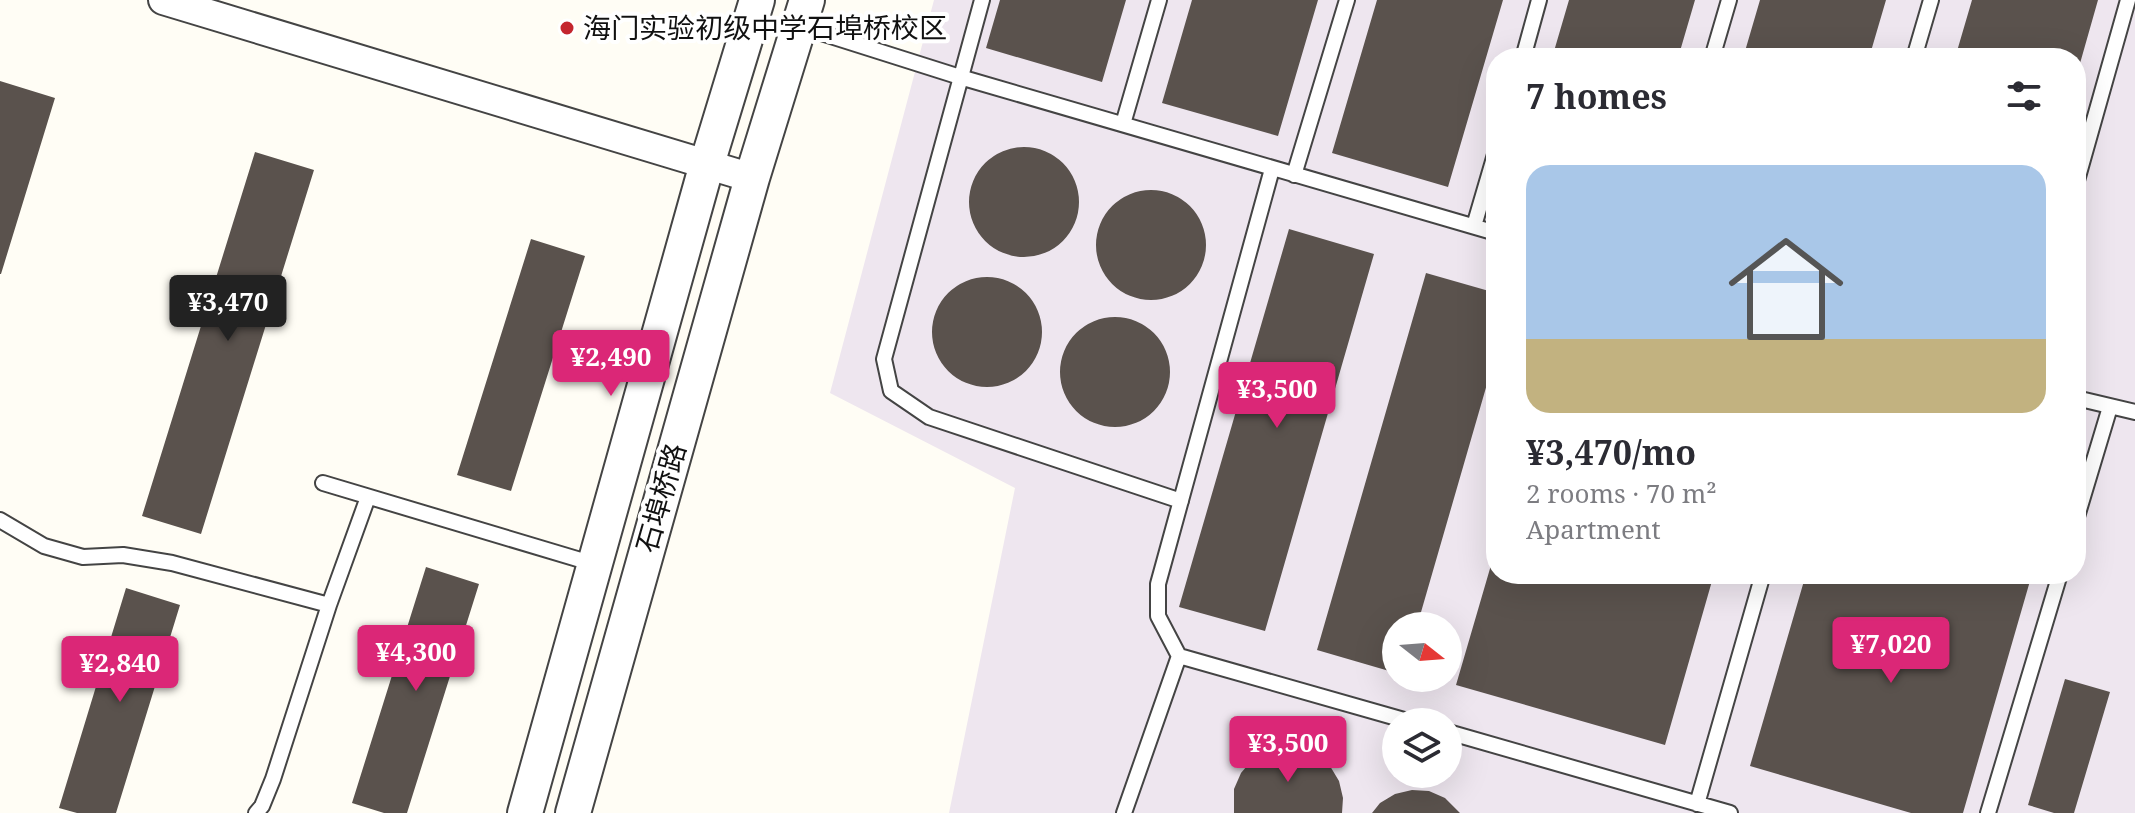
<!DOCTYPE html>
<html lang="en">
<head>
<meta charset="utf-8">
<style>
	body { margin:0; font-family:"Noto Serif","Noto Sans SC",serif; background:#f2f2f3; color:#2b2b33; height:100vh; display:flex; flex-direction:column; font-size:30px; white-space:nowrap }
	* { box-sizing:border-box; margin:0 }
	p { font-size:26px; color:#7c7c81 }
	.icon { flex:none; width:44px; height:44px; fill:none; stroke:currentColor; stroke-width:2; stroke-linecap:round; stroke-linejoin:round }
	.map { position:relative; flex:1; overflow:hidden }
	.sheet { position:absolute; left:1486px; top:48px; width:600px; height:536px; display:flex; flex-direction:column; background:#fff; border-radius:32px; box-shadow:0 8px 32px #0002 }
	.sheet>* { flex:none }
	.needle { width:52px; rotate:107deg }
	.tools { position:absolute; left:1382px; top:612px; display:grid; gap:16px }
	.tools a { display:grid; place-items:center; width:80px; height:80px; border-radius:50%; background:#fff; box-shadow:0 8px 32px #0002; font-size:40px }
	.price { position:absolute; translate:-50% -68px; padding:0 18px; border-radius:8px; background:#db2777; color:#fff; font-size:26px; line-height:52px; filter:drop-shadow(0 2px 4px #0008) }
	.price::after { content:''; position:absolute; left:50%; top:48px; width:24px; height:18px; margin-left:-12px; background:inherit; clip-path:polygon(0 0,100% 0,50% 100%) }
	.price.active { background:#222; color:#fff }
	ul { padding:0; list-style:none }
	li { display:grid; align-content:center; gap:16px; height:424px; padding:0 40px }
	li+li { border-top:2px solid #e1e1e2 }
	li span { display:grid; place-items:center; height:248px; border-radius:24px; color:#555 }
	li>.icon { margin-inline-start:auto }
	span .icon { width:144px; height:144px; fill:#fffc; stroke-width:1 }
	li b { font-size:34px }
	h2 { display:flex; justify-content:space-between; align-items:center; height:96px; padding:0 40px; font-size:34px }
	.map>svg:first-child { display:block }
	.industrial { fill:#eee6ef; fill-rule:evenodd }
	.building { fill:#5a524d }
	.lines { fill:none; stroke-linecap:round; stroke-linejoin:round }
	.service-casing { stroke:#444; stroke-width:18 }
	.minor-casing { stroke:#444; stroke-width:32 }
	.tertiary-casing { stroke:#444; stroke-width:38 }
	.service { stroke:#fff; stroke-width:14 }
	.minor { stroke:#fff; stroke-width:28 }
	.tertiary { stroke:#fff; stroke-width:34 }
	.poi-dot { fill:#c4262e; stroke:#fff; stroke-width:3 }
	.labels { text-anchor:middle; stroke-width:8; stroke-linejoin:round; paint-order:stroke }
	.poi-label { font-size:28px; fill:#111; stroke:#fff; text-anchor:start }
	.street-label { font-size:28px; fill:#111; stroke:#fff }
</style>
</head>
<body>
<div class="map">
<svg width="2135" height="813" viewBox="0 0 2135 813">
	<rect width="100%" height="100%" fill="#fffdf5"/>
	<path class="industrial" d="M934,0H2135V813H949L1015,488L830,393ZM1496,58H2076V574H1496ZM1396,626H1448V678H1396ZM1396,722H1448V774H1396Z"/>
	<path class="building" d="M1000,0H1126L1102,82L986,48Z
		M1192,0H1318L1278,136L1162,103Z
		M1377,0H1503L1448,187L1332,153Z
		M1569,0H1695L1678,58H1552Z
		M1760,0H1886L1869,58H1743Z
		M1972,0H2098L2077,74L2076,58H1955Z
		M0,81L55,98L1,274H0Z
		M969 202a55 55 0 1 1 110 0a55 55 0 1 1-110 0Z
		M255,152L314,170L201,534L142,516Z
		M1096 245a55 55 0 1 1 110 0a55 55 0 1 1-110 0Z
		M1289,229L1374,254L1265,631L1179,607Z
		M531,239L585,256L511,491L457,475Z
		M1426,273L1496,293V353L1417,626H1396V673L1317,650Z
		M932 332a55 55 0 1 1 110 0a55 55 0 1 1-110 0Z
		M1060 372a55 55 0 1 1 110 0a55 55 0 1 1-110 0Z
		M1496,548V574H1714L1665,745L1456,685Z
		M426,567L479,584L407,813H384L352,803Z
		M1806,574H2032L1963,813H1911L1750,766Z
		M126,588L180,605L116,813H77L59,808Z
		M2065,679L2110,692L2074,813H2054L2028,805Z
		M1283,746L1301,748L1317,755L1330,766L1339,781L1343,798L1342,813H1234V789L1241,773L1252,760L1266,751Z
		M1412,790L1429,791L1445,798L1460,813H1372L1380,803L1395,794Z"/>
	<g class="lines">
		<g class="service-casing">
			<path id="service" d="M982,0L884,359L891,391L929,417L1181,501
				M799,26L960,77L1496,233
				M1523,58L1539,0
				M1712,58L1729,0
				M1914,58L1931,0
				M1123,124L1159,0
				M1272,169L1158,584V616L1179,656L1411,722
				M1294,175L1347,0
				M2076,184L2128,0
				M1474,226L1496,151
				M2076,398L2135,412
				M323,483L594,564
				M0,520L44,546L83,557L123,555L172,563L329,605
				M2076,520L2110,407
				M1448,732L1730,813
				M1697,804L1763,574
				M256,813L262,806L273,779L329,605L368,497
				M1124,813L1179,656
				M1988,813L2060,574"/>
		</g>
		<g class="minor-casing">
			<path id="minor" d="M163,0L752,178"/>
		</g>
		<g class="tertiary-casing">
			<path id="tertiary" d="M525,813L707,164L757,0
				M573,813L752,178L807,0"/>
		</g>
		<use href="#service" class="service"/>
		<use href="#minor" class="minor"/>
		<use href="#tertiary" class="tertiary"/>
	</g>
	<circle class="poi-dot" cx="567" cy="28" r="8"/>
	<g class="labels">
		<g class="poi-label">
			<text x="583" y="38">海门实验初级中学石埠桥校区</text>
		</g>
		<g class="street-label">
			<text transform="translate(661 498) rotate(-74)" y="10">石埠桥路</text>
		</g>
	</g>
</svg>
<div class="tools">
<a><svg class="needle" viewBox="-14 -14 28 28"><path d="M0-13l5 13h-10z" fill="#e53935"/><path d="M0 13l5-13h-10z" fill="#7c7c81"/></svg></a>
<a><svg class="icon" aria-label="layers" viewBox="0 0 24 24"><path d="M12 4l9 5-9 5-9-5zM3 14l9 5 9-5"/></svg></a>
</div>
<b class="price active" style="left:228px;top:343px">¥3,470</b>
<b class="price" style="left:611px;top:398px">¥2,490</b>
<b class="price" style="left:1277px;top:430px">¥3,500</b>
<b class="price" style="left:1891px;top:685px">¥7,020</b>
<b class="price" style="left:416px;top:693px">¥4,300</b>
<b class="price" style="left:120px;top:704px">¥2,840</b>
<b class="price" style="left:1288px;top:784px">¥3,500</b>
<section class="sheet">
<h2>7 homes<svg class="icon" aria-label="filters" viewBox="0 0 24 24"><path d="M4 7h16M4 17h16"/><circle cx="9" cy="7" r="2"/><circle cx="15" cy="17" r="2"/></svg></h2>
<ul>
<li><span style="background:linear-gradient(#a9c7e8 70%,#c2b280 0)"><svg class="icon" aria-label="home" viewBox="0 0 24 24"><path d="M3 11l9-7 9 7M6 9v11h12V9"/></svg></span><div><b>¥3,470/mo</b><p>2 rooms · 70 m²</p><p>Apartment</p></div></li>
</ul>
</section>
</div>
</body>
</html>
